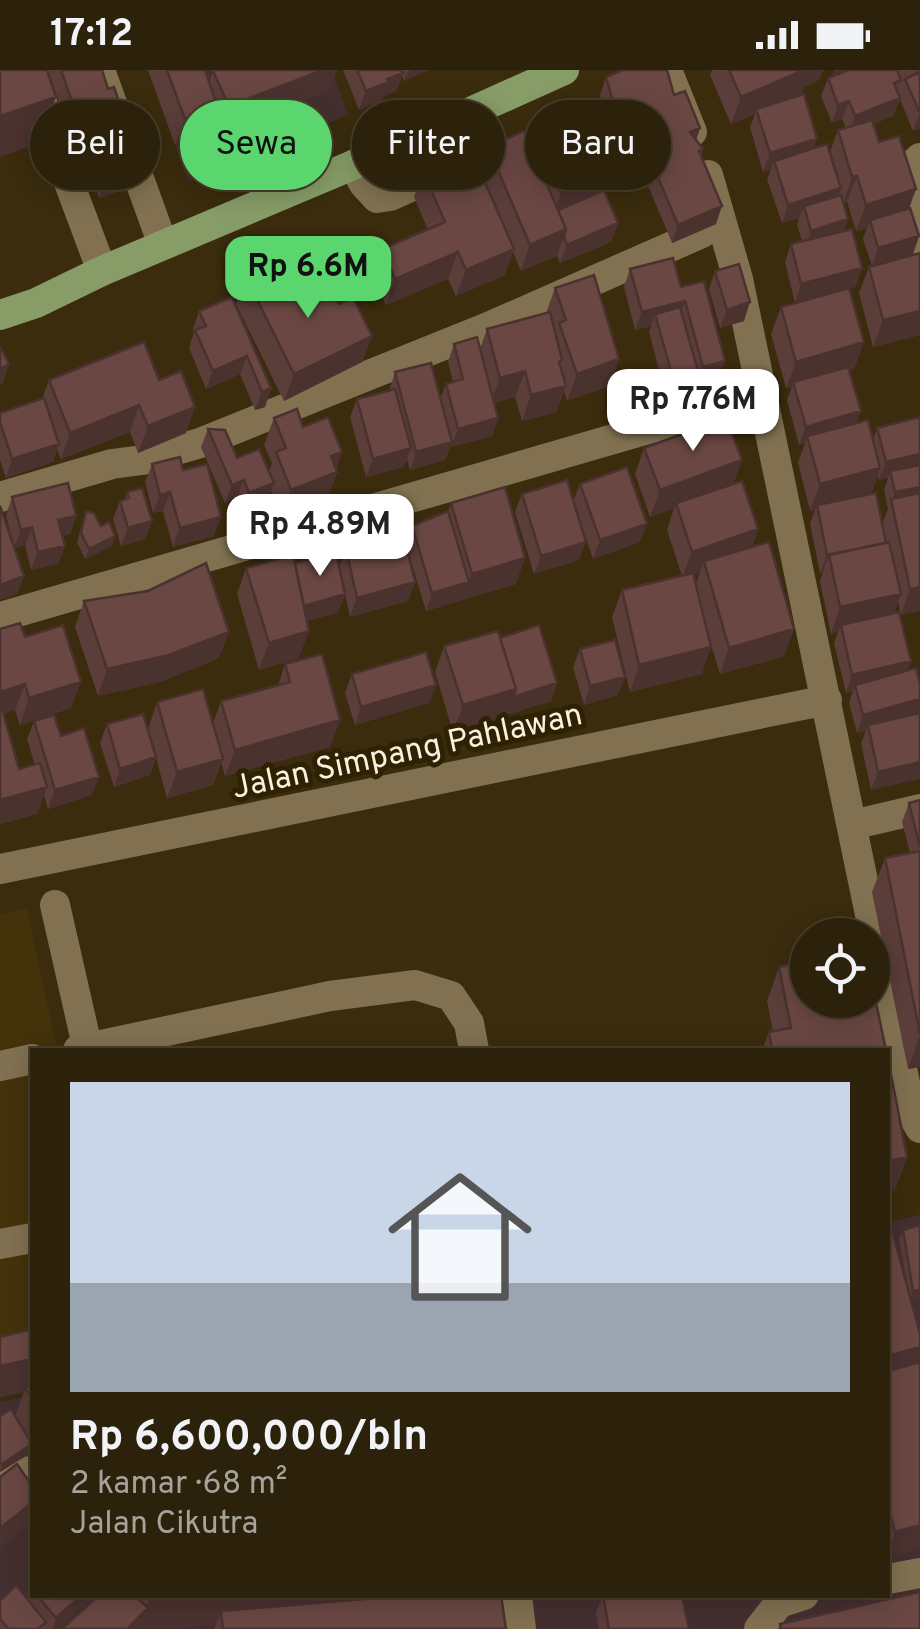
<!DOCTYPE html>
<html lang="id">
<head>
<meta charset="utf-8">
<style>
	body { margin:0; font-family:Overpass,sans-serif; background:#382e18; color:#f1f3f6; height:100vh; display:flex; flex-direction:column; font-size:38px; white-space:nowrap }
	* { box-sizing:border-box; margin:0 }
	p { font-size:32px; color:#a6a39c }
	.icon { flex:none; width:55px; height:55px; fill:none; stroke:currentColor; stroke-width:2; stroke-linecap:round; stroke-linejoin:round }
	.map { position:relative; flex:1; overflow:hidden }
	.panel { position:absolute; left:30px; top:978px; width:860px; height:550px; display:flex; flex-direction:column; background:#2c210a; border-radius:0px; box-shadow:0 5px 25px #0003,0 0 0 2px #483e2b }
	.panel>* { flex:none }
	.guide { position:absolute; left:30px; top:30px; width:860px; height:90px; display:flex; gap:20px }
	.tools { position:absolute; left:790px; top:848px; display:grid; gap:20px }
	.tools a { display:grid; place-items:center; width:100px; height:100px; border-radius:50%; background:#2c210a; box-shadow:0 5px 25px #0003,0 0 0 2px #483e2b; font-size:50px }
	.price { position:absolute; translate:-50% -85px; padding:0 22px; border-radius:20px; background:#fff; color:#222; font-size:32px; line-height:65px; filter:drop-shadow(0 2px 5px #0008) }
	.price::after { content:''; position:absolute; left:50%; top:60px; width:30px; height:22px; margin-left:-15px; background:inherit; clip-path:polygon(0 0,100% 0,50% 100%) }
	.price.active { background:#5bd56e; color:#111 }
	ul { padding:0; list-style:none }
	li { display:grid; align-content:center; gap:20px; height:530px; padding:0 40px }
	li+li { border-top:2px solid #483e2b }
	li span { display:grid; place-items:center; height:310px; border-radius:0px; color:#555 }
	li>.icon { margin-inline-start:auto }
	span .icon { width:180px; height:180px; fill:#fffc; stroke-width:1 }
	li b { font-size:42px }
	.pill { padding:0 35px; border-radius:45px; background:#2c210a; box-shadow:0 5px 25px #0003,0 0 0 2px #483e2b; font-size:35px; line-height:90px }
	.pill.active { background:#5bd56e; color:#111 }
	.status { display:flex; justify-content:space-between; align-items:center; height:70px; padding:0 50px; background:#2c210a; direction:ltr }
	.status svg { height:28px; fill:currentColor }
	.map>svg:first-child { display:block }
	.built { fill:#44320b }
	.education { fill:#442f30 }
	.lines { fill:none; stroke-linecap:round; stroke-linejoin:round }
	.minor { stroke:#817151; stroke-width:30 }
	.major { stroke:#879c67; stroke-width:30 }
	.wall { fill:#5b3d3a; fill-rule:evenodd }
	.shaded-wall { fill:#4a322f }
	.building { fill:#6a4743; stroke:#4a322f; stroke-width:2.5 }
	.labels { text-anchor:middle; stroke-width:10; stroke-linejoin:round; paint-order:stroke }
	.street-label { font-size:32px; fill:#faf1e0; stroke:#2f2203 }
</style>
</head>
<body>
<div class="status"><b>17:12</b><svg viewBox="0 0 49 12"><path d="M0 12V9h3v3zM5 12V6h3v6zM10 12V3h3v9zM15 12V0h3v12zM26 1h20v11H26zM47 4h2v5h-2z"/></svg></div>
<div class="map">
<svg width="920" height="1559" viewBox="0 0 920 1559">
	<rect width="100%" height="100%" fill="#3a2c0d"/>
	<path class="built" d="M27,838L57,980H32V1310L0,1317V844Z"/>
	<path class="education" d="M148,0H332L348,45L188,111Z
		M920,1145V1559H0V1332L32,1325V1525H888V1152Z"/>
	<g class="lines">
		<path class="minor" d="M32,0L59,86L102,201
			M100,0L163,175
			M667,0L692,62
			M920,88L907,100L906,111L920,173
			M353,95L364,114L377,128L390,126L488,82
			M708,105L738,209L911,1042L920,1058
			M0,427L112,394L142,390L200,373L486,258L702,163
			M0,547L762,326
			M852,755L920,739
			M0,799L827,630
			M55,835L88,980
			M78,980L330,926L415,915L451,926L469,953L474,980
			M0,996L32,989
			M0,1174L32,1168
			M0,1413L21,1401L32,1402
			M888,1509L920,1503
			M517,1525L521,1559
			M759,1559L779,1533L804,1525"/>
		<path class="major" d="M0,245L36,233L102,201L353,95L564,0"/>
	</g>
	<path class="wall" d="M48,0H102L108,19L128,59L123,74L133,100L126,119L99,128L90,101L95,86L84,90L69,48L65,50Z
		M148,0H205L209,12L213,1L330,20L219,62L213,48L208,61L175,75Z
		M343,0H428L404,11L402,6L396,21L383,27L382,30L359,40Z
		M712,0H823L819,10L804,17L801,24L792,28L814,78L830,82L838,60L846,58L842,49L832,53L821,26L828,8L849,0H920V58L913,61L900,29L893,46L873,54L879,72L916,119L909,138L919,166L913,184L881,193L920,183V265L873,277L859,223L869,197L872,196L863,169L867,158L856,161L847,132L843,133L848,149L844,161L862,198L855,217L849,218L864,272L854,299L849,300L857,353L873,370L877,358L920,347V541L901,545L898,532L894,543L911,591L907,601L920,614V639L871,720L861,673L866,661L857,663L849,633L853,621L846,623L834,573L838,562L831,564L820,511L823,502L820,503L810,454L815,440L810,441L798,392L805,373L799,375L787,330L792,317L786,318L771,264L781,237L839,221L795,233L785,192L791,174L802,171L797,155L799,148L782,153L767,109L771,99L763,102L750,57L755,44L731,54L710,5ZM878,405L879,410L888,408L884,420L888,439L882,454L871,424Z
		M606,7L674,25L700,58L696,70L703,79L701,85L716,154L672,173L649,118L612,67L600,25Z
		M534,62L608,103L601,121L618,153L611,172L560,193L557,186L521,201L513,182L504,206L456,226L448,209L386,235L373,206L382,179L428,160L414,127L423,101L480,100L488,77L530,74Z
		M630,199L681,217L725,291L718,309L696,315L694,309L691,319L666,326L649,262L651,256L635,260L624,217Z
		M715,201L744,251L720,258L709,219Z
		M246,207L280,224L315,226L339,234L372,266L362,292L284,331L236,234Z
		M555,218L619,289L609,316L567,331L564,321L556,342L522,351L515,327L494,333L498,348L492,366L451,377V375L445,390L410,400L407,389L404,397L366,407L350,347L357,329L389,321L395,302L440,329L446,314L453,312L448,292L454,274L480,279L487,259L546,243Z
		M232,227L271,318L265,337L255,340L240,304L206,319L189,278L194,262L193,259L199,241Z
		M49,310H159L186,363L138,383L130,362L61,389L57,380L53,392L6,408L0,390V343L42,329Z
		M274,348L303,357L342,382L336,398L337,402L328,428L282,447L271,421L267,431L243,441L237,428L225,433L201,377L208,359L237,388L269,401L272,393L264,375Z
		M644,378L742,390L733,414L758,459L752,477L794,559L784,586L720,604L708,565L702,604L630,622L612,547L622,520L682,506L667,460L674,438L650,447L635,404ZM700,502L696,514L694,504Z
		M152,394L183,400L214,466L173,477L163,441L153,443L145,412Z
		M580,414L640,472L593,489L574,433L579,490L534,504L515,442L522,424L573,432Z
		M127,422L152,451L145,469L121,476L113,449L120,431L125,429Z
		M12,427L76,446L70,464L62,466L65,476L58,494L31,500L25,475L14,478L24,506L17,524L13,475L6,445Z
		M451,433L516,514L426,541L408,481L415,512L408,531L350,547L345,524L338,542L307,551L299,588L259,600L237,524L246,498L295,493L339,497L346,479L406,474L412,456L448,441Z
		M86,441L101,456L115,466L112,476L85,489L77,472Z
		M84,531L219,588L160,612L98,626L75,557Z
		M0,559L25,567L71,638L20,655L15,640L3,644L19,699L35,695L27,669L34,651L61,666L92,725L48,739L44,725L37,744L0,754Z
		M500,568L557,613L551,631L453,662L435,602L444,576Z
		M580,579L618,625L584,635L573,597Z
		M285,594L340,650L330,677L225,706L221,692L213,715L167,728L156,688L150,705L114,717L100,673L107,654L148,659L157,632L213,654L221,631L278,616Z
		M352,604L436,615L429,633L355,655L345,623Z
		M920,730V997L908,999L872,822L885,788L910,783L902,752L909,733Z
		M779,897L886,980H762L769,962H773L767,931Z
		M888,1145L908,1219L899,1169L903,1160L920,1155V1227L911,1230L917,1293L920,1292V1479L888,1488Z
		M32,1259V1376L29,1384L0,1402V1346H15L24,1322L0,1327V1267Z
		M32,1519V1525H95L58,1559H0V1531L28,1530Z
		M99,1525H501L506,1559H214L216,1554L163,1559H62Z
		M603,1525L689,1559H599L596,1543Z"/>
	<path class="shaded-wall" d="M323,0H337L330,20L219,62L229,36Z
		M412,0H428L404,11L407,2Z
		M804,0H823L819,10L804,17L801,24L757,43L756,39L755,44L731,54L741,27Z
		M834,0H845L832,6Z
		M403,3L396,21L383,27L382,30L359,40L366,21Z
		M56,27L39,73L0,87V46Z
		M900,28L893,46L848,64L855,46Z
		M76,30L69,48L65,50L72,32Z
		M849,31L842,49L832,53L838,35Z
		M217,35L208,61L175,75L185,49Z
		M920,43V58L913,61Z
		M700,58L694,76L690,62Z
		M128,59L122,77L96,83L95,86L84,90L90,72Z
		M817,69L811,87L774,91L771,99L763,102L770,83Z
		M133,100L126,119L99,128L105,110Z
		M608,103L598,129L553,144L561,123Z
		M857,106L847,132L843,133L852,107Z
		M841,118L835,137L804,136L799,148L782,153L788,135Z
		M916,119L906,146L870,150L867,158L856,161L866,135Z
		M722,136L716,154L672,173L678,155Z
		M848,149L842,167L804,179L811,161Z
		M618,153L611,172L560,193L567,175Z
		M566,159L557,186L521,201L530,175Z
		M919,166L913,184L872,196L878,178Z
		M514,179L504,206L456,226L466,200Z
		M458,182L448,209L386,235L395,209Z
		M862,198L855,217L795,233L801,214Z
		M685,231L678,249L655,244L651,256L635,260L642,242Z
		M750,232L744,251L720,258L727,240Z
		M920,241V265L873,277L883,250Z
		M372,266L362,292L284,331L294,304Z
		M864,272L854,299L794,316L793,312L792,317L786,318L796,292Z
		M247,286L240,304L206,319L213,301Z
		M619,289L609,316L567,331L577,304Z
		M725,291L718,309L696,315L703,297Z
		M9,294L3,313L0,314V299Z
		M525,301L515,327L490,334L500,308Z
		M698,301L691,319L666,326L673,308Z
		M566,316L556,342L522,351L531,325Z
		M271,318L265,337L255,340L262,322Z
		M139,335L130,362L61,389L70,363Z
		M195,337L186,363L138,383L148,356Z
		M861,341L854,359L807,366L805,373L799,375L806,357Z
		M498,348L492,366L451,377L458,359Z
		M452,372L445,390L410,400L416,382Z
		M59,374L53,392L6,408L12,389Z
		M411,378L404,397L366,407L373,389Z
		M342,382L334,403L337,402L328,428L282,447L291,420L331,386Z
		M920,384V400L890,401L888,408L879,410L886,392Z
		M742,390L732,417L676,433L674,438L650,447L660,420Z
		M880,398L871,425L817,435L815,440L810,441L820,414Z
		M244,410L237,428L225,433L232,415Z
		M274,413L267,431L243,441L249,423Z
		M920,417V434L891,431L895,422Z
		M170,422L163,441L153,443L160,425Z
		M76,446L70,464L51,469L58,450Z
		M221,447L214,466L173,477L180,458Z
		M152,451L145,469L121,476L128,458Z
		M647,454L640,472L593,489L600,470Z
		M32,457L25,475L14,478L21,460Z
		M758,459L749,486L704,491L700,502L682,508L692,482Z
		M115,466L112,476L85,489L89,479Z
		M586,472L579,490L534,504L541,486Z
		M65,476L58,494L31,500L38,482Z
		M827,485H829L823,502L820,503Z
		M525,488L516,514L426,541L432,523L469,512L472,504Z
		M24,506L17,524L0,530V515Z
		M415,512L408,531L350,547L357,528Z
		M920,517V541L901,545L910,519Z
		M345,524L338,542L297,554L303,536Z
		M901,524L891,551L841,555L838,562L831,564L840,537Z
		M794,559L784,586L720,604L729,578Z
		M309,561L299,588L259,600L269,573Z
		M229,562L219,588L160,612L98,626L107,599Z
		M711,577L702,604L630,622L639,595Z
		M911,591L904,609L855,615L853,621L846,623L852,605Z
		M625,607L618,625L584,635L590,616Z
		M81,612L71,638L20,655L29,628Z
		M557,613L551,631L453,662L463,635L516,619Z
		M25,614L15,640L0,645V622Z
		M436,615L429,633L355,655L361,637Z
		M920,629V639L917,647L868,655L866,661L857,663L863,645Z
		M340,650L330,677L225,706L235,680Z
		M156,687L150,705L114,717L120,699Z
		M223,689L213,715L167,728L177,702Z
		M920,692V709L871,720L878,702Z
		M99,707L92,725L48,739L55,720Z
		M47,717L37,744L0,754V730Z
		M920,965V997L908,999Z
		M907,1087L895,1121L888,1122V1091Z
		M920,1219V1227L910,1230L913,1221Z
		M920,1277V1285L914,1302L888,1310V1286Z
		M32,1289V1320L25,1319L24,1322L0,1327V1296Z
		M32,1374L29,1384L0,1402L2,1394Z
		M32,1433L31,1453L0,1477V1458Z
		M920,1455V1479L888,1488L895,1462Z
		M82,1525H95L58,1559H52L56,1548Z
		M175,1525H492L221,1541L216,1554L163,1559H127L146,1540L150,1527Z"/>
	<path class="building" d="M0,0H47L56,27L0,46Z
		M61,0H102L108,19L114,17L128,59L90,72L76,30L72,32Z
		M167,0H205L217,35L185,49Z
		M216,0H323L229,36L213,1Z
		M357,0H401L403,3L387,9L389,12L366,21Z
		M623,0H667L674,25L685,21L700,58L690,62L703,79L699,81L722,136L678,155L655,100L618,49L606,7Z
		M729,0H804L741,27Z
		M849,0H897L901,10L894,13L900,28L855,46L849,31L838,35L828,8Z
		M920,2V43L905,9Z
		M804,24L817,69L770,83L756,39Z
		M582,42L608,103L561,123L534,62Z
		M872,50L879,72L899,66L916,119L866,135L857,106L852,107L838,60Z
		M524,61L566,159L530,175L488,77Z
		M124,74L133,100L105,110L96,83Z
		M827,74L841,118L788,135L774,91Z
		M471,80L514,179L466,200L458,182L395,209L382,179L445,152L423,101Z
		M604,120L618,153L567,175L564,167L566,159L558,140Z
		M841,125L848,149L811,161L804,136Z
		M910,138L919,166L878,178L870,150Z
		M852,159L862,198L801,214L791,174Z
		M920,183V241L883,250L869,197Z
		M673,188L681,217L704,211L725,291L703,297L685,231L642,242L630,199Z
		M739,194L750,232L727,240L715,201Z
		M267,196L280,224L307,211L315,226L331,218L339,234L353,227L372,266L294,304L246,207Z
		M594,205L619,289L577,304L559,253L566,250L555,218Z
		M849,218L864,272L796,292L781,237Z
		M232,227L271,318L262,322L247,286L213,301L195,260L206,256L199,241Z
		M680,237L698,301L673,308L655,244Z
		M550,242L562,290L559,292L566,316L531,325L525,301L500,308L487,259Z
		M477,267L498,348L458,359L446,314L463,309L454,274Z
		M144,272L159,310L181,301L195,337L148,356L139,335L70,363L49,310Z
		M0,276L9,294L0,299Z
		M431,293L452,372L416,382L395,302Z
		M848,297L861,341L806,357L793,312Z
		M395,319L411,378L373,389L357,329Z
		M44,328L59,374L12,389L0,352V343Z
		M297,339L303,357L328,347L342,382L331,386L337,402L291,420L276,382L286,378L274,348Z
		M920,347V384L886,392L877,358Z
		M726,348L742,390L660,420L644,378Z
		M868,350L880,398L820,414L807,366Z
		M208,359L225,360L237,388L259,379L274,413L249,423L244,410L232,415Z
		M180,387L183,400L207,394L221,447L180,458L170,422L160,425L152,394Z
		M920,395V417L895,422L890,401Z
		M627,397L647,454L600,470L580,414Z
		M567,410L586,472L541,486L522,424Z
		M742,411L758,459L692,482L676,433Z
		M68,413L76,446L58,450L65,476L38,482L32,457L21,460L12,427Z
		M505,417L525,488L472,504L451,433Z
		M142,418L152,451L128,458L120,431L129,428L127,422Z
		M876,423L886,473L827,485L817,435Z
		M920,423V517L910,519L891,429Z
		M0,436L24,506L0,515Z
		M86,441L94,443L101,456L109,452L115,466L89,479L81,463Z
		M448,441L469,512L432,523L412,456Z
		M404,466L415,512L357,528L346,479Z
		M769,472L794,559L729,578L704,491Z
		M889,472L901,524L840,537L829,485Z
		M336,483L345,524L304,536L295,493Z
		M293,485L309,561L269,573L246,498Z
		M206,493L229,562L169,585L107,599L84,531L148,521Z
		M693,503L711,577L639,595L622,520Z
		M899,542L911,591L852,605L841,555Z
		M20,553L25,567L63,555L81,612L29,628L25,614L0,622V559Z
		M539,555L557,613L513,627L516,619L500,568Z
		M498,561L516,619L463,635L444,576Z
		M615,570L625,607L590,616L580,579Z
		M426,582L436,615L361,637L352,604Z
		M322,584L340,650L235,680L221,631L290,612L285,594Z
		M916,598L920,614V629L863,645L855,615Z
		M203,619L223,689L177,702L157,632Z
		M0,639H2L19,699L40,693L47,717L0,730Z
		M920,643V692L878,702L868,655Z
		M143,644L156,687L120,699L107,654Z
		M54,645L61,666L84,658L99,707L55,720L34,651Z
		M920,730V777L909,733Z
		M920,781V964L885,788Z
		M808,891V930H872V914L886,980H772L769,962L791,958L779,897Z
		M888,989L907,1087L888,1091Z
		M888,1145L920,1264V1277L888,1286Z
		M920,1155V1219L913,1221L903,1160Z
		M32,1259V1289L0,1296V1267Z
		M920,1292V1455L895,1462L888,1434V1301Z
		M32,1312V1328L25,1319Z
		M11,1339L32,1374L2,1394L0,1391V1346Z
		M17,1394L32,1416V1433L0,1458V1407Z
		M16,1515L46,1552L38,1559H9L0,1549V1531Z
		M920,1522V1559H781L780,1554Z
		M37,1525H82L56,1548Z
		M99,1525H134L148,1538L127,1559H62Z
		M150,1525H175L150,1527Z
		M412,1525H501L506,1559H223L221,1541Z
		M603,1525H682L689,1559H609Z"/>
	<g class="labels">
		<g class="street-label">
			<text transform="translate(407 680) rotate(-12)" y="11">Jalan Simpang Pahlawan</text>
		</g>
	</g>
</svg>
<div class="tools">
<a><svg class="icon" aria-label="locate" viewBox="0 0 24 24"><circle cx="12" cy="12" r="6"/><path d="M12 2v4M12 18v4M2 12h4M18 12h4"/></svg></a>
</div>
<b class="price active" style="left:308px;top:251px">Rp 6.6M</b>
<b class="price" style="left:693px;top:384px">Rp 7.76M</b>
<b class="price" style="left:320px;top:509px">Rp 4.89M</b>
<div class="guide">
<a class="pill">Beli</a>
<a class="pill active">Sewa</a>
<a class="pill">Filter</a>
<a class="pill">Baru</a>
</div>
<section class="panel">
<ul>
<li><span style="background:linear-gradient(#c9d6e8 65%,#9aa5b1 0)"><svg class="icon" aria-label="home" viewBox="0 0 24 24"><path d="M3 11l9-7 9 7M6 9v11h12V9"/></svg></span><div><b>Rp 6,600,000/bln</b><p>2 kamar · 68 m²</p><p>Jalan Cikutra</p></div></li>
</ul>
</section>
</div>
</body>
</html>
